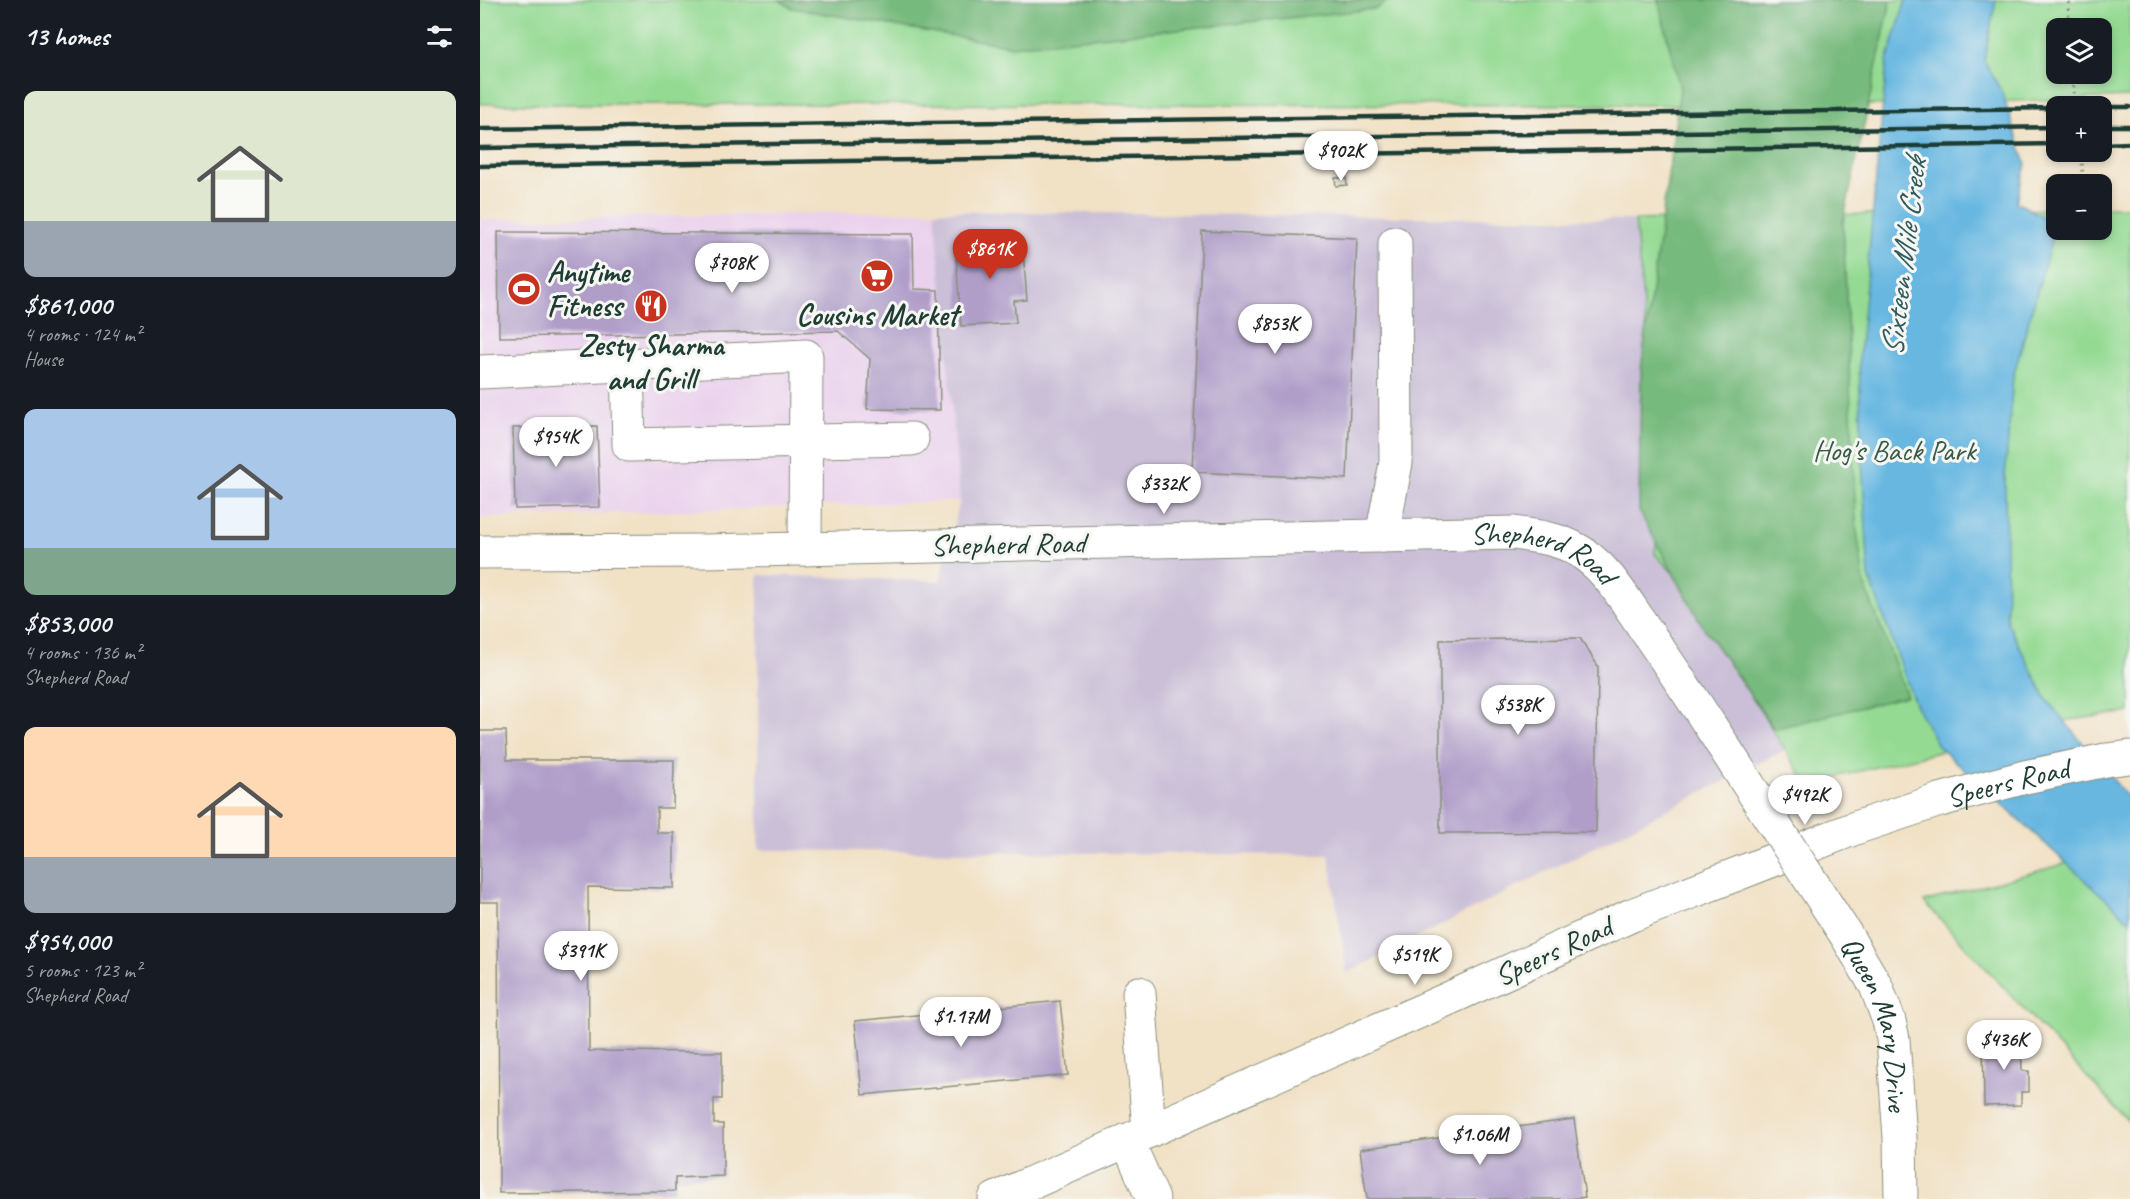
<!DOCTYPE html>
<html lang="en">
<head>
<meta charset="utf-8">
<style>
	body { margin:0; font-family:Caveat,sans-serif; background:#242831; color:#f1f3f6; height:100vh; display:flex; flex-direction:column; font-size:22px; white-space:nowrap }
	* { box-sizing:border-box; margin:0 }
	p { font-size:20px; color:#9ea1a6 }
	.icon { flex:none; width:33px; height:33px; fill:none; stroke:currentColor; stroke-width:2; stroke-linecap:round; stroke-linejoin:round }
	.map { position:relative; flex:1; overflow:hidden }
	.sheet { display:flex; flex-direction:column; background:#171b24; width:480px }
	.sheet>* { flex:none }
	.tools { position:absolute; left:1566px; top:18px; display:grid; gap:12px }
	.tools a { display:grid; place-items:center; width:66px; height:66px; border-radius:12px; background:#171b24; box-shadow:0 3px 9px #0003; font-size:30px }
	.price { position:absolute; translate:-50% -51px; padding:0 14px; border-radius:21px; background:#fff; color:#222; font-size:20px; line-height:39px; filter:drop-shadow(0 2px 3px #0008) }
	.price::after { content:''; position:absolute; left:50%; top:36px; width:18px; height:14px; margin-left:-9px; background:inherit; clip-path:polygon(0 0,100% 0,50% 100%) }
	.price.on { background:#c8321e; color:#fff }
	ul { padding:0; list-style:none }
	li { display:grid; align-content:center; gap:12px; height:318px; padding:0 24px }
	li span { display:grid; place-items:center; height:186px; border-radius:12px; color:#555 }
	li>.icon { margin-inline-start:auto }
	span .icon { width:108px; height:108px; fill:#fffc; stroke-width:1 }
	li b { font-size:26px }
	h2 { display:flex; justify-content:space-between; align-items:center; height:72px; padding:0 24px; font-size:26px }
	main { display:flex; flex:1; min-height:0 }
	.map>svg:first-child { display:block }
	.built { fill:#ead1ed }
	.industrial { fill:#cabfd7 }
	.green { fill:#94da93; stroke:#5a8c64; stroke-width:1.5; fill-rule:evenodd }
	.forest { fill:#77ba7d; stroke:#4b7c58; stroke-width:1.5 }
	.water { fill:#67b7e1; stroke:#437a8a; stroke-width:1.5 }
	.building { fill:#b09ec9 }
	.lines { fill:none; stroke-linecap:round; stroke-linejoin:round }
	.minor-casing { stroke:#888f7c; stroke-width:35 }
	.major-casing { stroke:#888f7c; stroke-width:35 }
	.path { stroke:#888f7c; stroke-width:4; stroke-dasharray:1.5 4.5; stroke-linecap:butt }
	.minor { stroke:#fff; stroke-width:33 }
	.major { stroke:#fff; stroke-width:33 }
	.rail { stroke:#1f3d34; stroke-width:4.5 }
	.minor-bridge-casing { stroke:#888f7c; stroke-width:35; stroke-linecap:butt }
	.minor-bridge { stroke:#fff; stroke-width:33 }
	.labels { text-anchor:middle; stroke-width:6; stroke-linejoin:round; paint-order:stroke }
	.poi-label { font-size:30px; font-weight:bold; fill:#1f3d34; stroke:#f6f6f2 }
	.park-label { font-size:30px; fill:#365c47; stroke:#f6f6f2 }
	.street-label { font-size:30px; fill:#1f3d34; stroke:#f6f6f2 }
	.water-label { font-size:32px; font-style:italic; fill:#315c5f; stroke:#f6f6f2 }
</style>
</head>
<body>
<main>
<section class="sheet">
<h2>13 homes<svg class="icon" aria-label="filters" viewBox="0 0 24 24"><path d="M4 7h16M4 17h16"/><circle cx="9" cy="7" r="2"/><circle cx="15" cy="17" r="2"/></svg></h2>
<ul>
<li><span style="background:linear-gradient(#dfe7d0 70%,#9aa5b1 0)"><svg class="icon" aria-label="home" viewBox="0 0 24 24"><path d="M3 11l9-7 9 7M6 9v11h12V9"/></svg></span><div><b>$861,000</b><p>4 rooms · 124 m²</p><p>House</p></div></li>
<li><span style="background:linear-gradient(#a9c7e8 75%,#7fa58c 0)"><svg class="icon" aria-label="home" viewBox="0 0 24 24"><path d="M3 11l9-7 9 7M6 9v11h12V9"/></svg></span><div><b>$853,000</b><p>4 rooms · 136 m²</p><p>Shepherd Road</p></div></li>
<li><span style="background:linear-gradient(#ffd9b3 70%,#9aa5b1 0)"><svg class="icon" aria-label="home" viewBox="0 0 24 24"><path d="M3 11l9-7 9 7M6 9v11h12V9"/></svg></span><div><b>$954,000</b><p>5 rooms · 123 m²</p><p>Shepherd Road</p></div></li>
</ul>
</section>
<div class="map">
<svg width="1650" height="1199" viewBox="0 0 1650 1199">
	<rect width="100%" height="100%" fill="#f6f6f2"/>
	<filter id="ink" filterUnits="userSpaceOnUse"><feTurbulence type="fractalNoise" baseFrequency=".0167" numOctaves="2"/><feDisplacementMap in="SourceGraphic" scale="12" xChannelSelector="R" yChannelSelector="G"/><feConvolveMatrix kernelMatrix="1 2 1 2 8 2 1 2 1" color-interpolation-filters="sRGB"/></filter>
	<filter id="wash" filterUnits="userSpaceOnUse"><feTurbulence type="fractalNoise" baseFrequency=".008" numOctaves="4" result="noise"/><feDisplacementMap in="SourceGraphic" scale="24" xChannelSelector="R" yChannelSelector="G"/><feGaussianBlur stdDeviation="1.35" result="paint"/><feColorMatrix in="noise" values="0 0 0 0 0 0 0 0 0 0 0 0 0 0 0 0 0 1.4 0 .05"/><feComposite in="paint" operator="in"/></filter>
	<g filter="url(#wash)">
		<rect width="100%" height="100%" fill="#f1e1c5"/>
		<path class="built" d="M455,211L480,501L0,518V220Z"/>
		<path class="industrial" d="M455,211L1155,220L1181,480L1193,573L1305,750L867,973L849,855L278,850V575L460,581L480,501Z"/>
		<path class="green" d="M0,0H1650V97L1416,105L0,104ZM1576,28H1622V74H1576Z
			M1622,207H1650V712L1590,720L1327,784L1193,573L1175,554L1181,480L1155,220L1576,209V230H1622Z
			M1650,846V1123L1444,902Z"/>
		<path class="forest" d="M299,0H909L896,9L532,46L312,8Z
			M1178,0H1411L1363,222L1376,523L1384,583L1427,696L1294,729L1222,625L1159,511L1161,369L1200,89Z"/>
		<path class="water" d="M1426,0H1516L1504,60L1522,93L1546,164L1536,202L1576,224L1533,377L1525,477L1527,622L1567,700L1650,800V921L1459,747L1435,704L1389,576L1382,462L1379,358L1407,61Z"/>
		<g id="blocks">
			<path class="building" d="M855,178H866L867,185L856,186Z
				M722,231L877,238L867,479L712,472Z
				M18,232L433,234L434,289L458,290L460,410L387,409L390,359L358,331L19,337Z
				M542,238L547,300L534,301L536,323L481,326L475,241Z
				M117,426L120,507L35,509L33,428Z
				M1100,638L1118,666L1116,832L960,833V640Z
				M0,731H26L27,760H194L193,808H177V833H194V888L108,887L109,1051L242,1052V1099H234V1124H243V1176L195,1178V1191L19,1193L18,902H0Z
				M580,1001L588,1075L382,1095L375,1021Z
				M1503,1036H1541L1542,1071H1549V1092H1541V1105L1504,1106Z
				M1094,1119L1105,1197L1090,1199H887L880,1149Z"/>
		</g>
	</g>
	<g filter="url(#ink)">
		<use href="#blocks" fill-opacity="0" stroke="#888f7c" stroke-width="1.5"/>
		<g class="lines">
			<g class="minor-casing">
				<g id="minor">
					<path d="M147,365L149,445L432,439"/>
					<path d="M0,372L326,356L325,549"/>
					<path d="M902,536L916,463L915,243"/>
					<path id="s1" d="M0,552L225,551L1034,533C1054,536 1074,538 1092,547C1125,563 1144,599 1165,629C1191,667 1217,705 1242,744"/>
					<path id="s2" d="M1366,935L1396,986L1409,1021L1413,1039L1420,1138L1421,1199"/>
					<path d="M659,993L669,1131"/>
					<path d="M647,1140L673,1199"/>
				</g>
			</g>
			<g class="major-casing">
				<g id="major">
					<path id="s3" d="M515,1199L970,998L1152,915L1378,827L1460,800L1545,777L1626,760L1650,757"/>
				</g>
			</g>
			<path class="path" d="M1588,28L1589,0
				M1592,74L1595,106
				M1601,152L1603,184"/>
			<use href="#minor" class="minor"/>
			<use href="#major" class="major"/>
			<path class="rail" d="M1622,107H1650
				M1622,126H1650
				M0,129L1576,108
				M1622,144L1650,143
				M0,148L1576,127
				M0,166L1576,144"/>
			<g class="minor-bridge-casing">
				<path id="minor-bridge" d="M1242,744L1366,935"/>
			</g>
			<use href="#minor-bridge" class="minor-bridge"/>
		</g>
	</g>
	<defs>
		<g id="supermarket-disc" transform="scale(1.725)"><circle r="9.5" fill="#c8321e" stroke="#f6f6f2"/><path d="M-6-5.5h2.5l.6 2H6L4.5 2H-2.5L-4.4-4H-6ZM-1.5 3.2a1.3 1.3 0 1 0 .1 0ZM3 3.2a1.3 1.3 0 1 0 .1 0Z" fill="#fff"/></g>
		<g id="stadium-disc" transform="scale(1.725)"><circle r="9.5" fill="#c8321e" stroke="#f6f6f2"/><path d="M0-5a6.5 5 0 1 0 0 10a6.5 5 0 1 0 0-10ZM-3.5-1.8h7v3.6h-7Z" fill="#fff"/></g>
		<g id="restaurant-disc" transform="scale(1.725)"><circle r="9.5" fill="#c8321e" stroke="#f6f6f2"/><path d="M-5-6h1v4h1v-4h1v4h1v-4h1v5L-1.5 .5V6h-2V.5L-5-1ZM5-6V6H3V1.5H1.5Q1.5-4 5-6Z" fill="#fff"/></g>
	</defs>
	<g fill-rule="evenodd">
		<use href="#supermarket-disc" x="397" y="276"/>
		<use href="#stadium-disc" x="44" y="289"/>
		<use href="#restaurant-disc" x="171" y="306"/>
	</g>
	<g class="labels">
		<g class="poi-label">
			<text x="67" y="282" text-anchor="start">Anytime<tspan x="67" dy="34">Fitness</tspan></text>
			<text x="397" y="325">Cousins Market</text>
			<text x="171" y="355">Zesty Sharma<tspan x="171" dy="34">and Grill</tspan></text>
		</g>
		<g class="park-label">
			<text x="1414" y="460">Hog's Back Park</text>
		</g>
		<g class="street-label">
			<text transform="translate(528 544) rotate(-1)" y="10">Shepherd Road</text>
			<text dy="10" stroke="none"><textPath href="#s1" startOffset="1068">Shepherd Road</textPath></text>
			<text dy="10" stroke="none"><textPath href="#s3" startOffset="1096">Speers Road</textPath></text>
			<text transform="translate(1073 951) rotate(-25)" y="10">Speers Road</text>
			<text dy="10" stroke="none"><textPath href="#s2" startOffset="96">Queen Mary Drive</textPath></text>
		</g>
		<g class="water-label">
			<text transform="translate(1423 257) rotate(-83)" y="11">Sixteen Mile Creek</text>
		</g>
	</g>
</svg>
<div class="tools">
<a><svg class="icon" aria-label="layers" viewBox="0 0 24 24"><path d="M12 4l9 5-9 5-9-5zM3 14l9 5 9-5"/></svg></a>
<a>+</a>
<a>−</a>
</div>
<b class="price" style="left:861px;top:182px">$902K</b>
<b class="price on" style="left:510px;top:280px">$861K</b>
<b class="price" style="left:252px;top:294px">$708K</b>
<b class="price" style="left:795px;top:355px">$853K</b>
<b class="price" style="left:76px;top:468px">$954K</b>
<b class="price" style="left:684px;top:515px">$332K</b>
<b class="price" style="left:1038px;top:736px">$538K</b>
<b class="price" style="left:1325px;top:826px">$492K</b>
<b class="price" style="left:101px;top:982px">$391K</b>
<b class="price" style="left:935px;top:986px">$519K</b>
<b class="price" style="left:481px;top:1048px">$1.17M</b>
<b class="price" style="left:1524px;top:1071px">$436K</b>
<b class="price" style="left:1000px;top:1166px">$1.06M</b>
</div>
</main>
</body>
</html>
